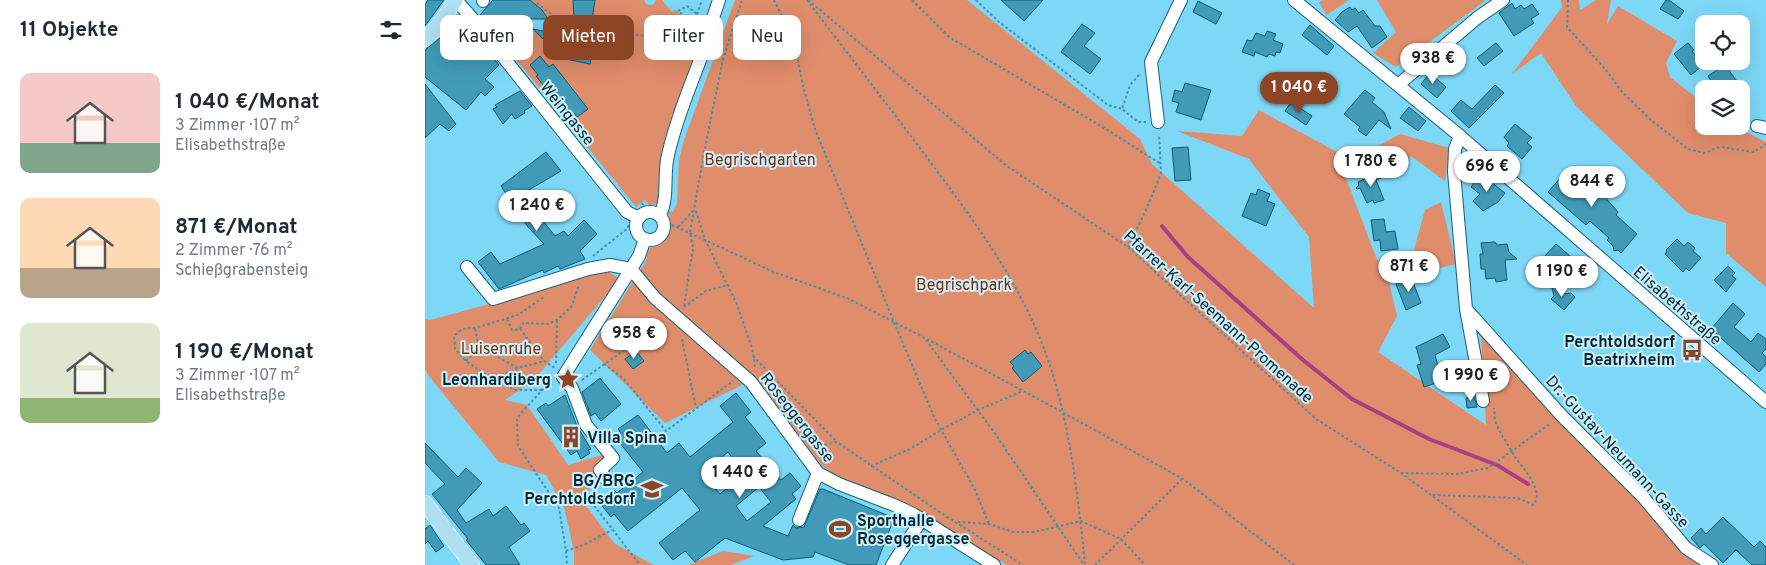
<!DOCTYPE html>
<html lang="de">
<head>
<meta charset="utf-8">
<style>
	body { margin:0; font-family:Overpass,sans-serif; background:#f2f2f3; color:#1f2937; height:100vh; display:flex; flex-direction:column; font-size:19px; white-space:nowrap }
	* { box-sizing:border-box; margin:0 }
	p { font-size:16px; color:#747a83 }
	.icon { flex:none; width:28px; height:28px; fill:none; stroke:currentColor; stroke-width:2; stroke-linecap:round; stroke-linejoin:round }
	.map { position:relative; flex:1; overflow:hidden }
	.drawer { display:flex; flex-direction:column; background:#fff; width:425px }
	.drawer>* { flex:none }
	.hud { position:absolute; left:15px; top:15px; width:475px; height:45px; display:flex; gap:10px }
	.buttons { position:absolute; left:1270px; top:15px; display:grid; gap:10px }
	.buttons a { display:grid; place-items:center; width:55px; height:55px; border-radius:10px; background:#fff; box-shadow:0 5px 20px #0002; font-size:25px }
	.price { position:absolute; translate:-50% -42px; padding:0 11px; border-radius:18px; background:#fff; color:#222; font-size:16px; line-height:32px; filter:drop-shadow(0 1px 2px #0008) }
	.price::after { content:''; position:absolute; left:50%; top:30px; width:15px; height:11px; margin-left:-8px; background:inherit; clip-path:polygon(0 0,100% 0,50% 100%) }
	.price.on { background:#8e4526; color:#fff }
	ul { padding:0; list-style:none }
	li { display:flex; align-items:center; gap:15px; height:125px; padding:0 20px }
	li span { display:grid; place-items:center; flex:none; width:140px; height:100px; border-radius:10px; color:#555 }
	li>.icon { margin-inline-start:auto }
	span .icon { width:60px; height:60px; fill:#fffc; stroke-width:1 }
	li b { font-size:21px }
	h2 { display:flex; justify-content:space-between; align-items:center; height:60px; padding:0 20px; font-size:21px }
	.chip { padding:0 18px; border-radius:10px; background:#fff; box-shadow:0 5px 20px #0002; font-size:18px; line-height:45px }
	.chip.on { background:#8e4526; color:#fff }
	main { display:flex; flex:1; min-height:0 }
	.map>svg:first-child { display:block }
	.green { fill:#e08d6b }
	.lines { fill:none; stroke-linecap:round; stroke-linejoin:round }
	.stream { stroke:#a83f85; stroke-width:4 }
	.building { fill:#419bb8; stroke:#0c5a70; fill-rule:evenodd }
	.minor-casing { stroke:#186177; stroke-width:14 }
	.major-casing { stroke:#fff; stroke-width:16 }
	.path { stroke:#488ea5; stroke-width:2; stroke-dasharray:2.5 2.5; stroke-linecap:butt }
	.minor { stroke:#fff; stroke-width:12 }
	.major { stroke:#afe0f2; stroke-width:15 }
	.labels { text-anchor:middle; stroke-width:4; stroke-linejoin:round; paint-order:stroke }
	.street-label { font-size:16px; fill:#002935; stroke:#ceeffc }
	.park-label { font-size:16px; fill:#772d07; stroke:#ceeffc }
	.poi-label { font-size:16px; font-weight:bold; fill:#002935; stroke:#ceeffc; text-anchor:end }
</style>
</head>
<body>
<main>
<section class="drawer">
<h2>11 Objekte<svg class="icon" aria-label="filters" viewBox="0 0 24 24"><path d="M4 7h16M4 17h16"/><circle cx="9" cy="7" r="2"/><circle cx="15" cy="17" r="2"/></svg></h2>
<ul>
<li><span style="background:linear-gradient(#f6c9c9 70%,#7fa58c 0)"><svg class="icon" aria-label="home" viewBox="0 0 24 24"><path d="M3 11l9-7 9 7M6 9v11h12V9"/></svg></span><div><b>1 040 €/Monat</b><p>3 Zimmer · 107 m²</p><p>Elisabethstraße</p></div></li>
<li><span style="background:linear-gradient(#ffd9b3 70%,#b9a48a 0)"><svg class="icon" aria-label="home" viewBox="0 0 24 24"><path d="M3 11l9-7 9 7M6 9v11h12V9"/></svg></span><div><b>871 €/Monat</b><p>2 Zimmer · 76 m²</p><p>Schießgrabensteig</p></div></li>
<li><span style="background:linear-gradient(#dfe7d0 75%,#8fb573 0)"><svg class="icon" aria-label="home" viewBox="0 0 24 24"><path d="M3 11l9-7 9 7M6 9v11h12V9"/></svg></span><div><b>1 190 €/Monat</b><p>3 Zimmer · 107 m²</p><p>Elisabethstraße</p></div></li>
</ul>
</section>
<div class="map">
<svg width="1341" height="565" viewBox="0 0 1341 565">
	<rect width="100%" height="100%" fill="#7dd7f6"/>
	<path class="green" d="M105,0H145L149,2V20H167L170,0H219L221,4L224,5H228L231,0H237L247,12L250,10L280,34L237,193L232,204L224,205L220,200L211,207L90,58L94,53L88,48L92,43L86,37L96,26L77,8L98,22L102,16C114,36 115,41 137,49L136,58L165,64L170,41L129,34C128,20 115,9 105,0Z
		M310,0H542L715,139L727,164L889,308L884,237L824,159L752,131L817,136L834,110L927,160L975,134L1024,148L1020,181L986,156L973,176L956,161L921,178L952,260H986L1000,210L1016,202L1031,264L1007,270L963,278L972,316L953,352L1061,425L1055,316L1276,565H582L490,509L417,479L397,466L331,378L240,423L165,350L221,261L223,249C247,241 245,233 244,211L248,212L252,203L254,160L259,140Z
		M898,0H924L902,15L894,3Z
		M952,0H1061L971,67L948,53L971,32Z
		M1136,0H1154L1155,10L1171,0H1186L1182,24L1193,6L1252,41L1241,63L1245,77L1279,104V126H1309L1341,142V287L1301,253V223L1263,213L1151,106L1116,53L1087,74L1137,7Z
		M176,267L195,279L108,381L80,400L102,405L143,465L181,454L158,502L190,544L229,565H149V552L140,510L121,475L74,462L3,375L0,369V319L5,320L68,303Z
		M298,551L329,556L306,565H263Z"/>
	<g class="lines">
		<path class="stream" d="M737,226L763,257L878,360L927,399L1004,439L1072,465L1103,484"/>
	</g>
	<path class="building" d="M3,0H19L0,26V5Z
		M68,0H105L117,10L123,19H104L103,17L102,19H93L91,32L86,37L92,43L88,48L90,49L86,54L55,15Z
		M148,0H170L167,20H149Z
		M576,0H618L599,21Z
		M1241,0H1244L1259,11L1253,19L1235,9Z
		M773,1L797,13L791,24L768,12Z
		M1087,3L1090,9L1096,5L1099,9L1107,4L1114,14L1106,19L1109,23L1089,36L1074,13Z
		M925,7L927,10L930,8L934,13L938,10L950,26H955L962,37L947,48L932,26L923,32L910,20L917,12Z
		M36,18L74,65L60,79L69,87L60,96L56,92L41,110L0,77V50L30,26L27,24Z
		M657,24L670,33L659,46L676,59L665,74L636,52Z
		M885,25L909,46L902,55L877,35Z
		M108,29L170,41L165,64L136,58L144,51L122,43Z
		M842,31L851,34L848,40L858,44L855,53L851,52L850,56L844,54L842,57L830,52L829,56L817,52L822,40L827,41L831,33L840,36Z
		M1071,43L1078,51L1059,66L1052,58Z
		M1263,43L1269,50L1267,51L1278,65L1266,75L1249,54Z
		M115,56L124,67L128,64L163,109L152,117L149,113L146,116L124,89L122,90L111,76L113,75L105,65Z
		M1300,65L1311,80L1323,89H1291L1283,76Z
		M1005,73L1021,87L1012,98L996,84Z
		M760,83L786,90L776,120L751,112L754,103L747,101L750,90L757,92Z
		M0,84L31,124L24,131L15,124L0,138Z
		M1070,85L1079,93L1044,128L1026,111L1036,100L1047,109Z
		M940,90L950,98L947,102L959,112L966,129L954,120L941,136L933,130L935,127L919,114Z
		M95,91L107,106L99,111L100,113L90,119L87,114L78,124L68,109L72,107L70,105Z
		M866,102L887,116L881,125L860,111Z
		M984,107L1001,121L993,131L975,118Z
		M1090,124L1107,138L1102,143L1107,147L1097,159L1082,146L1084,143L1079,137Z
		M763,147L766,180L750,181L747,148Z
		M121,152L136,171L97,194L130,236L139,231L143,236L159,220L172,234L155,251L160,259L135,269L133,266L119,273L118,270L74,289L53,262L66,252L75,264L119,244L103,227L76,186Z
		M1145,167L1179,196L1193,212L1191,215L1212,234L1196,253L1193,250L1189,251L1188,246L1182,240L1184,238L1165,221L1161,225L1123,192Z
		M952,169L956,178L951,180L959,200L949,203L948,200L942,203L935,188L932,189L931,188L934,185L933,182L940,179Z
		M1056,174L1080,193L1073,202L1058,211L1048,201L1055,194L1046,187Z
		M833,189L845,194L842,201L850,204L841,226L817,216L826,193L831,195Z
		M959,219L961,232L970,231L973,249L956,251L955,240L949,241L946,220Z
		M1252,239L1259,246L1263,242L1270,248L1268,251L1276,258L1264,271L1261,268L1258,272L1240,254L1242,251L1241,250Z
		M1070,242L1072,245L1082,244L1084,252L1092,259L1080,260L1082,280L1071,282L1070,278L1061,279L1060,269H1056L1055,254H1058L1056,243Z
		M1131,244L1145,256L1133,270L1118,258Z
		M1159,259L1173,271L1165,280L1151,268Z
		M1303,266L1310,273L1307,276L1311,279L1301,292L1289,280Z
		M986,277L996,303L981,310L971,284Z
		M1126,283L1138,294L1146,293L1150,297L1139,310L1126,299L1129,296Z
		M1308,303L1320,314L1309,327L1326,342L1333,333L1341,339V349L1337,353L1341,357V364L1334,372L1286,329Z
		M1018,334L1025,347L1010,355L1017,381L999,387L992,365L996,364L991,347Z
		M600,350L603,354L606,352L617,366L598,382L587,368L589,366L585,362Z
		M211,351L219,361L208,369L200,359Z
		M175,378L196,404L176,421L170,413L166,416L157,392Z
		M311,393L326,412L320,417L341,443L331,451L356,480L365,473L376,486L367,494L371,499L338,526L363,536L368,525L371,528L379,527L395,489H398L469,518L451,565H424L390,552L388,557L358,560L300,538L270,562L260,551L248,560L234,543L275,510L257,488L203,531L189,514L186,517L174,502L189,490L192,493L218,472L191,438L196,433L193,429L213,415L242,453L254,443L265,457L308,422L295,406ZM303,452L308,459L312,458L321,472L295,494L277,473ZM334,487L346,502L322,521L311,506Z
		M140,395L152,426L166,449L163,450L165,453L156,459L152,451L146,455L112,409L121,403L123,406Z
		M1049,396L1052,407L1042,408L1041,398Z
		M0,443L33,477L41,468L57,483L32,510L41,523L64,509L68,516L81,506L96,525L99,523L105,531L84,547L95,565H61L41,540L43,539L7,494L20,484L0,463Z
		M1298,517L1329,547L1335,541L1341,547V565H1327L1311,550L1298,563L1279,544L1275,548L1266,538L1276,528L1281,534Z
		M5,525L19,546L11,552L3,541L0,544V529Z"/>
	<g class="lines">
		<g class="minor-casing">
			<path id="minor" d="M31,0L47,18L202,212L214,218
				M869,0L1035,136L1341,402
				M58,1V0
				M973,85L1052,18L1078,0
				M733,122L726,62L756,0
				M1332,126L1341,128
				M1035,136L1030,149L1029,172L1041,309L1058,401
				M211 226a14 14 0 1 1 28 0a14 14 0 1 1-28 0Z
				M235,215C244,196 238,175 243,155C252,116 269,77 283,39L286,24L294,0
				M220,239L214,256L206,269L230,298L326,382L393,473L414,484L469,505L488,514L569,565
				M42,267L68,299L163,269L185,265L206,269L138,377L147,388L161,425L188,458L175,470L181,479
				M1041,309L1136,415L1218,497L1261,548L1287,565
				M374,520L393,473
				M467,565L497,519"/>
		</g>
		<g class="major-casing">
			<path id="major" d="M0,39C13,28 22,15 30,0
				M0,503L47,565"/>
		</g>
		<path class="path" d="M349,0L369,41L378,86L390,129L469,322L509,417L550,490L564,524
			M382,0C423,54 465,108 506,163C546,217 583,266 611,329C643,402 652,486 660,565
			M383,0L582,166L703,247L891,419L976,473L1102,565
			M487,0L524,37L681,129L736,164
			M551,0L574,22L683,105L697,109
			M1143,0L1142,27L1181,70L1197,92L1226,120L1263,149L1279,153L1295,147L1329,152L1341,144
			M112,3L140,25L156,34L170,29L249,40L272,36
			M269,23L253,11L262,6L272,14
			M274,26L269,23L277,0
			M714,75L705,85L697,109L713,122H721
			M217,203L220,207
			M271,211L280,240L311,302L327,348L330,365L329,369
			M244,221L245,224L349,272L424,299L500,338L639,413L758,479L869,565
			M253,227L269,210
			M703,247L720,212L736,174L734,134
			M168,256L203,228V225
			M259,306L268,248L265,232L280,148L298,59L317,0
			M259,307L281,291L303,285
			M82,319L87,330L95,329L119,361
			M50,329L54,347L93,368
			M95,329L98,323L123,324L132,320L147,306L154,284
			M257,339L271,408
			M501,340L571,435L659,565
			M328,356L412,442
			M41,361L54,347
			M131,363L132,321
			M179,364L199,379L241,431L308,381
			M67,379L93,368L119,361L130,368
			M157,380L239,322
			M127,384L117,390L92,418L93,446L134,508L141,551L142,565
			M117,390H90L67,379L41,361L30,349L29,336L37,329L50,328L93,315L119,297
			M391,449L395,446L412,442L513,511L598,565
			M446,466L485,449L516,430L553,410L598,391
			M976,473L1032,474L1063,468L1126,423
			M171,487L167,503L215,565
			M1008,495L1093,498L1108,505C1121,493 1098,468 1090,457C1085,448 1079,439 1074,430L1070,421L1069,408
			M533,522L564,524L588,532H609L656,521L696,539L720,565
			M141,551L158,545L187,530
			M670,565L757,479"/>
		<use href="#minor" class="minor"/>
		<use href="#major" class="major"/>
	</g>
	<defs>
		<g id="bus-bare" transform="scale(1.725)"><path d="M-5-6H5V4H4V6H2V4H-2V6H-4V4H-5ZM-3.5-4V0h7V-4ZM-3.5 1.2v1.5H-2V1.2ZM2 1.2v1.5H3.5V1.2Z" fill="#8e4526" stroke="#ceeffc" stroke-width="2.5" paint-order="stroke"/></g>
		<g id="sight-bare" transform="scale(1.725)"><path d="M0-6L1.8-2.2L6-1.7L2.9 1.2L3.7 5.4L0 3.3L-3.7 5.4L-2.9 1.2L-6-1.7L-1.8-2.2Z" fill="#8e4526" stroke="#ceeffc" stroke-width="2.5" paint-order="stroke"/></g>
		<g id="building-bare" transform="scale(1.725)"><path d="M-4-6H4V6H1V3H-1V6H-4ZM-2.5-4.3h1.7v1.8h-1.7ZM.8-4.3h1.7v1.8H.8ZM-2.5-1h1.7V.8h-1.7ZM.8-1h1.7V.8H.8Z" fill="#8e4526" stroke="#ceeffc" stroke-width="2.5" paint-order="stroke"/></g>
		<g id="school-bare" transform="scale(1.725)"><path d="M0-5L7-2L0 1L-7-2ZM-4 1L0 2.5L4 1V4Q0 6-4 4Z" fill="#8e4526" stroke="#ceeffc" stroke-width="2.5" paint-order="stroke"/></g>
		<g id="stadium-bare" transform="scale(1.725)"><path d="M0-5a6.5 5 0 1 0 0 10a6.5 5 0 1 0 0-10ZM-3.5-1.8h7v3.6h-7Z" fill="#8e4526" stroke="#ceeffc" stroke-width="2.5" paint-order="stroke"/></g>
	</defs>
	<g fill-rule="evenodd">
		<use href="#bus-bare" x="1267" y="350"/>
		<use href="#sight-bare" x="143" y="379"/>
		<use href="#building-bare" x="146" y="437"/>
		<use href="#school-bare" x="227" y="489"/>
		<use href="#stadium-bare" x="415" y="529"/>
	</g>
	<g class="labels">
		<g class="street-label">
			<text transform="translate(143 113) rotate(51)" y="6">Weingasse</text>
			<text transform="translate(1253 305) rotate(41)" y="6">Elisabethstraße</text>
			<text transform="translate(794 316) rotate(42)" y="6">Pfarrer-Karl-Seemann-Promenade</text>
			<text transform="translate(373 417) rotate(52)" y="6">Roseggergasse</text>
			<text transform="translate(1193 451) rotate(47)" y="6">Dr.-Gustav-Neumann-Gasse</text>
		</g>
		<g class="park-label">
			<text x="335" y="165">Begrischgarten</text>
			<text x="539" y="290">Begrischpark</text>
			<text x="76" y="354">Luisenruhe</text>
		</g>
		<g class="poi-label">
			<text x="1250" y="347">Perchtoldsdorf<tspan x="1250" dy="18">Beatrixheim</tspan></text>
			<text x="126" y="385">Leonhardiberg</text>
			<text x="162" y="443" text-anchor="start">Villa Spina</text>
			<text x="210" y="486">BG/BRG<tspan x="210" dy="18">Perchtoldsdorf</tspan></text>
			<text x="432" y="526" text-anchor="start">Sporthalle<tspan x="432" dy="18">Roseggergasse</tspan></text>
		</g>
	</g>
</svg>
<div class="buttons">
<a><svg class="icon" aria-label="locate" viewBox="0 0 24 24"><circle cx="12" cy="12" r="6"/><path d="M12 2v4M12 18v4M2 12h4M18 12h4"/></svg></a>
<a><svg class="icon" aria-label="layers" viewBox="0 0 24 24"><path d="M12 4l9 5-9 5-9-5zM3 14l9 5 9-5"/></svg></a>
</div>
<b class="price" style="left:1008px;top:85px">938 €</b>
<b class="price on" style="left:874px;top:114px">1 040 €</b>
<b class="price" style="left:946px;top:188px">1 780 €</b>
<b class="price" style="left:1062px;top:193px">696 €</b>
<b class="price" style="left:1167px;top:208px">844 €</b>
<b class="price" style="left:112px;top:232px">1 240 €</b>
<b class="price" style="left:984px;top:293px">871 €</b>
<b class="price" style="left:1137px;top:298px">1 190 €</b>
<b class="price" style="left:209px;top:360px">958 €</b>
<b class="price" style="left:1046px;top:402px">1 990 €</b>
<b class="price" style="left:315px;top:499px">1 440 €</b>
<div class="hud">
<a class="chip">Kaufen</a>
<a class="chip on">Mieten</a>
<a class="chip">Filter</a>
<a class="chip">Neu</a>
</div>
</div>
</main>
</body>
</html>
